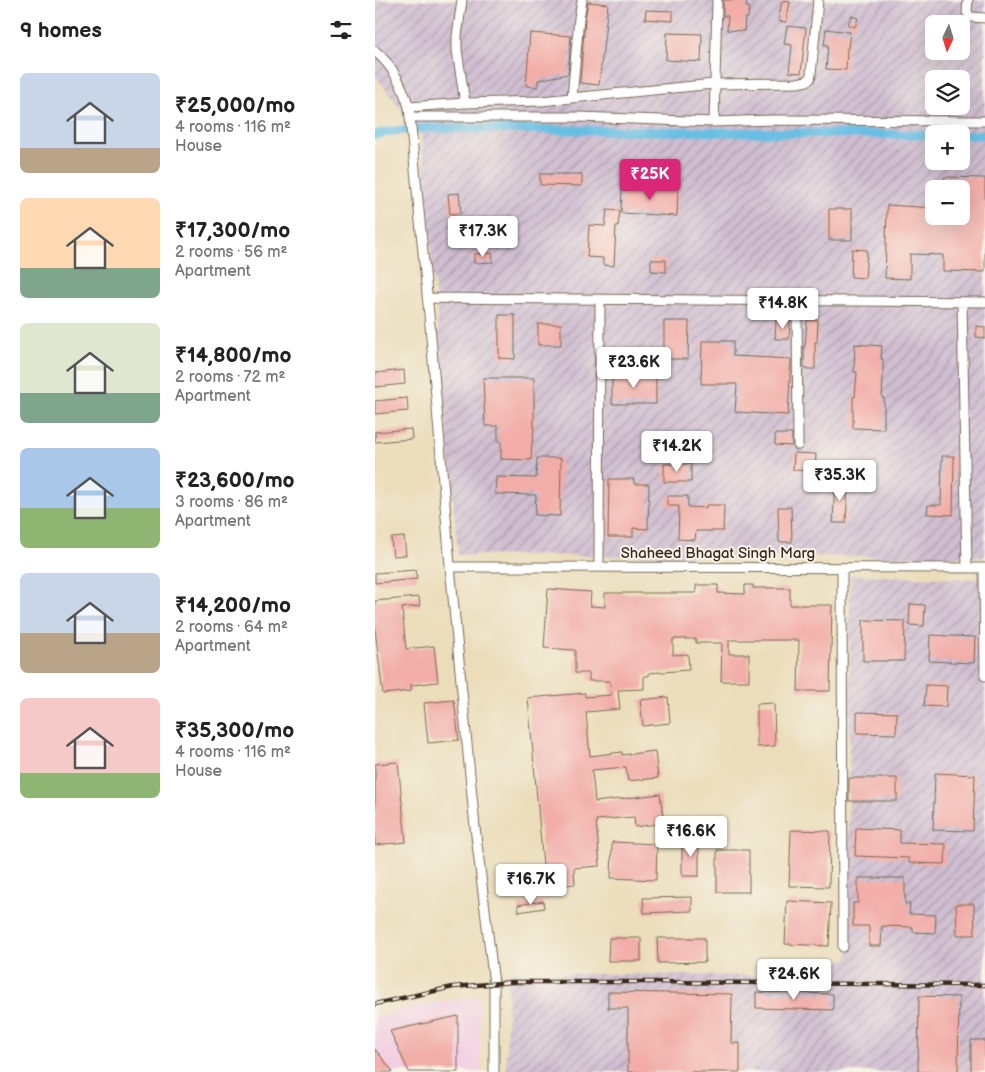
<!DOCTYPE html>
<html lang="en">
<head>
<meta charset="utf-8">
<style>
	body { margin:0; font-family:"Balsamiq Sans",sans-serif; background:#f6f6f6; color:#222; height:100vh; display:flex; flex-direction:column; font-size:19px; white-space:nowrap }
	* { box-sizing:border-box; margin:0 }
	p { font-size:16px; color:#767676 }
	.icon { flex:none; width:28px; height:28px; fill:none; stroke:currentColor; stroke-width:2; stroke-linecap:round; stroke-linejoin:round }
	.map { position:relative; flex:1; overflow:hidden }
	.side { display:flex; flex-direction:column; background:#fff; width:375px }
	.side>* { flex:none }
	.needle { width:32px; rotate:184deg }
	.controls { position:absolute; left:550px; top:15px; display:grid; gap:10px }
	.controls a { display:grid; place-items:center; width:45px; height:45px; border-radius:8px; background:#fff; box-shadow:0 5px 20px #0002; font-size:25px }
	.price { position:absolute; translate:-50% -42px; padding:0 11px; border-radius:5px; background:#fff; color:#222; font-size:16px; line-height:32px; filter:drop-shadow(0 1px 2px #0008) }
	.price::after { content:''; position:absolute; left:50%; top:30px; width:15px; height:11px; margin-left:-8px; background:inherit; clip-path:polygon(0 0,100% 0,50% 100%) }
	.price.selected { background:#db2777; color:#fff }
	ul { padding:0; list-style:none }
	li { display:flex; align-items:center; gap:15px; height:125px; padding:0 20px }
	li span { display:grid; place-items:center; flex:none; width:140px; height:100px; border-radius:8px; color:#555 }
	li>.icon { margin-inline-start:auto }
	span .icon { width:60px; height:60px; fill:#fffc; stroke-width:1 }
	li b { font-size:21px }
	h2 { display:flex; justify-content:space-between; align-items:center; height:60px; padding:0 20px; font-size:21px }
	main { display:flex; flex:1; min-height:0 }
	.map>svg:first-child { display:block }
	.built { fill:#f2cfe2 }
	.industrial { fill:url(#industrial-furrows); fill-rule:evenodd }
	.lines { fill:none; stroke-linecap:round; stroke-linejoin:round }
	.canal { stroke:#67bfe4; stroke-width:9 }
	.building { fill:#f2ada8 }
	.minor-casing { stroke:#796955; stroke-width:11 }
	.minor { stroke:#fff; stroke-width:9 }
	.rail-casing { stroke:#3b2a1e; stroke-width:4.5 }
	.rail { stroke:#f7f3e8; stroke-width:2.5; stroke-dasharray:8; stroke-linecap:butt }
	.labels { text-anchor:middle; stroke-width:4; stroke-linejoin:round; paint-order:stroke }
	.street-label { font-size:15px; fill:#3b2a1e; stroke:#f7f3e8 }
</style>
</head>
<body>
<main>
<section class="side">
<h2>9 homes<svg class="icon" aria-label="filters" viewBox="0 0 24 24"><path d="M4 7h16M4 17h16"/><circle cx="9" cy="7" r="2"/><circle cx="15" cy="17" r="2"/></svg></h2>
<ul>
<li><span style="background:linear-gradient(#c9d6e8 75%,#b9a48a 0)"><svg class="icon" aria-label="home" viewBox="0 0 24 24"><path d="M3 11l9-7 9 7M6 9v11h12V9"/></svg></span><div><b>₹25,000/mo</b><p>4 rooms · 116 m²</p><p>House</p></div></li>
<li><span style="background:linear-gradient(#ffd9b3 70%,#7fa58c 0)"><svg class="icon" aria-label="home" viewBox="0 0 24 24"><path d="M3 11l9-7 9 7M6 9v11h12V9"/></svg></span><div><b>₹17,300/mo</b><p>2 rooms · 56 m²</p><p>Apartment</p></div></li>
<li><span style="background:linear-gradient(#dfe7d0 70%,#7fa58c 0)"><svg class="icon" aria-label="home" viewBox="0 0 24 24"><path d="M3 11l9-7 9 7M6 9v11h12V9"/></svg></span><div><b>₹14,800/mo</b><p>2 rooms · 72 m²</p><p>Apartment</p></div></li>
<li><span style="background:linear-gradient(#a9c7e8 60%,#8fb573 0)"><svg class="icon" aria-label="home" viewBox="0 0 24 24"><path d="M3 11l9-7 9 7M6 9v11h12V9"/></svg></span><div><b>₹23,600/mo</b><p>3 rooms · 86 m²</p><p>Apartment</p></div></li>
<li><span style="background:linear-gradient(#c9d6e8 60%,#b9a48a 0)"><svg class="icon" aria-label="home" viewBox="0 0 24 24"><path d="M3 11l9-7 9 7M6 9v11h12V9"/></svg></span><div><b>₹14,200/mo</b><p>2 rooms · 64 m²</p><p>Apartment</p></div></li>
<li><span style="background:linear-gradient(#f6c9c9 75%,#8fb573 0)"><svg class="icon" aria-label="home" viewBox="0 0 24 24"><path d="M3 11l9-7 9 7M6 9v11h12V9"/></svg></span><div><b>₹35,300/mo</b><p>4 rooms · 116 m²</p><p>House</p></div></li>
</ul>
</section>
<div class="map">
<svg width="610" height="1072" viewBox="0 0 610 1072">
	<defs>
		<pattern id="industrial-furrows" width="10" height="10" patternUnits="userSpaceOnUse" patternTransform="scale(1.25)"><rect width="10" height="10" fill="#cfbdd0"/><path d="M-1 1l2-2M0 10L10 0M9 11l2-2" fill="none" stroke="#a99aa8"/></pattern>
	</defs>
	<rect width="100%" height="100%" fill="#f7f3e8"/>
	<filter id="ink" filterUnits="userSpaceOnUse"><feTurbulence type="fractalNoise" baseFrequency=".02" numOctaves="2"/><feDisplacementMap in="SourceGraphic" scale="10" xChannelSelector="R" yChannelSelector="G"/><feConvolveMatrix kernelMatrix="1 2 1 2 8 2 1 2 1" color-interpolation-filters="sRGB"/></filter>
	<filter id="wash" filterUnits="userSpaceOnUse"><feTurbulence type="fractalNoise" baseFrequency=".0096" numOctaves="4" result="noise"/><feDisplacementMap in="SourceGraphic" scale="20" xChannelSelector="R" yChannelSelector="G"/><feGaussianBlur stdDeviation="1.12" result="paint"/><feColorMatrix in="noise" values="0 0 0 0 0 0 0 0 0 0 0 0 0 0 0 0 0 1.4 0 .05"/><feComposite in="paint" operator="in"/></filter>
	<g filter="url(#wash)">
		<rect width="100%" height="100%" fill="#ebddba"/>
		<path class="built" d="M104,996L106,1072H0V1017L43,1005Z"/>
		<path class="industrial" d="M0,0H610V557L83,555L46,135L0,75ZM559,24H586V51H559ZM559,79H586V106H559ZM559,134H586V161H559ZM559,189H586V216H559Z
			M475,575L610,579V1072H131L133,973L424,976L473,958Z"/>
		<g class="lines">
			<path class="canal" d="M0,135L17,131L54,128L559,135
				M586,135H610"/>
		</g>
		<g id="blocks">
			<path class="building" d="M348,0H372L371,7H374L373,18H370L369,31L352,30L353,16H348Z
				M407,1L415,2L411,22L403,21Z
				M213,2L233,4L224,85L205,83L210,19Z
				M271,10L298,11V21L270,19Z
				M476,16L483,18L480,27L473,25Z
				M412,26L431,28L426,73L414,72L417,45L409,44Z
				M451,29L475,32L473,48H472L471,70L451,69L453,45H449Z
				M155,33L196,36L193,74L163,80V87L151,86Z
				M292,33L327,34L326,62L291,60Z
				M165,174H207V186L165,185Z
				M569,177L610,178V272L568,271V255L535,254V279L510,278L512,205L559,208V216H586V189H569Z
				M247,186L303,188L302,216L246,213Z
				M84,193L86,213L75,214L73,194Z
				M454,209H477V240H454Z
				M232,210L245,211L243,226H241L239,266L228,265V258L212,257L214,225L230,226Z
				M477,249L492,250L490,278L476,277Z
				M117,253L118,262L99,263V254Z
				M276,260H291V272L276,271Z
				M124,315H140V359L124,358Z
				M401,320H415L414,339H400Z
				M432,320H443L442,342H440V369H429V346H430Z
				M289,321H314L313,359H289Z
				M163,324H186V345H163Z
				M601,326L610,327V338L601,337Z
				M327,341H358V356L416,359L413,415L360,412L362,384H326Z
				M480,344L507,346L506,359H508V378L507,398H509V429L478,428V397H480L482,372H479Z
				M29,370L30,384L0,387V373Z
				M237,374H281V404H237Z
				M108,378H159V426L158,441H157L156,460L126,459V441H123V426H110Z
				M32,398L33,411L0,414V401Z
				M36,429L37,439L0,442V432Z
				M400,434H417V446L400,445Z
				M419,453L441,454L440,471L418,470Z
				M567,456H579L578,515L552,514L553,505H566Z
				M162,458H186L185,516L160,515L161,495L120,494L121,477L161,478Z
				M289,464H316V482H289Z
				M483,465L500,466V476H483Z
				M234,479H259V484H274L273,529L258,528V537H233Z
				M460,480L473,481L471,523H458Z
				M292,496H313V507L331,508V505H349L348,531H321L320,540L303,539L304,506H292Z
				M403,507H416L417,542H404Z
				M29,537L31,555L18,556L16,538Z
				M41,570L42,579L0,583V573Z
				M321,585H343V593L370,594V585H378V588H415V605H457L455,691H423L424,640H354V654H374V681H346L347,643H321V639H298V655L313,654L314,670L274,673V676H269V689L243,690L245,709L211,712L215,756L247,752V755L280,751L283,778L253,781L251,767L217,770L220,802L285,794L289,823L260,827L259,817L221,820L225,866L199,868L200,884L170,887L153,698L210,693V697L236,695L235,681H214V673H200V650L169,648L173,589L216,592L215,606L230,607V593H321Z
				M44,597L45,606L27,608L31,649L59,646L63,682L36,685V691L8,694L0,630V601Z
				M535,604L550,605L549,626L534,625Z
				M488,620L530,621L529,661H488Z
				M555,635L600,637L599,663L554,661Z
				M551,685L572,686L571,707L549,706Z
				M293,697L295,723L268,726L265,700Z
				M79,700L84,740L53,743L49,703Z
				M399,703L400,746L382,747V704Z
				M482,712L522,713L521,734L482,733Z
				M23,762L31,842L0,845V764Z
				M560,773L600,775L598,831L558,830Z
				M474,778H522V801H474Z
				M481,828L525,830V843L571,844L570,864L534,863V858L480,856Z
				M416,830L455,831L454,887L414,886Z
				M307,841H324V876H307Z
				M237,842L282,844L281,880L236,878Z
				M342,850H374V892H342Z
				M483,878H530V904H535L534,914L561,915L560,933L538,932V927L507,926L506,946H494V926H478V903H483Z
				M317,897V911L269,913L268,898Z
				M168,901L169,908L144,912L143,905Z
				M412,901L456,903L454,946L410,944Z
				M581,904H599L600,935H582Z
				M234,938H266V961H233Z
				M282,938H330V962L283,963Z
				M233,992L357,994L356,1043H365V1072H253V1008H233Z
				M381,992L458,994V1010L381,1008Z
				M544,996L584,997L583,1072H543Z
				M83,1016V1072H34L15,1031Z
				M596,1040H610V1072H596Z
				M0,1049L18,1072H0Z"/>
		</g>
	</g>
	<g filter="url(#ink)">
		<use href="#blocks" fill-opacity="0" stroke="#796955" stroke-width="1"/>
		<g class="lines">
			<g class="minor-casing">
				<path id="minor" d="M87,0L82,36V50L90,103
					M593,0L592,12L595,17L610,18
					M0,51C18,66 27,85 34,107L55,325L76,577L100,827L119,984V1072
					M197,98L204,18L207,0
					M34,107L90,103L166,101L339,84L422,83L432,81L435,79L436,75L443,0
					M35,117H203L339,122L398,120L610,121
					M339,122L342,0
					M52,298L610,302
					M422,301L423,445
					M587,302L592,568
					M75,567L610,568
					M224,567L225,299
					M467,568L468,947
					M609,568L610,676"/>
			</g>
			<use href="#minor" class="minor"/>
			<g class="rail-casing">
				<path id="rail" d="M0,1004L78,987L137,982H272L610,985"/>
			</g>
			<use href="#rail" class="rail"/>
		</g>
	</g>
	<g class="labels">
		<g class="street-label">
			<text x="343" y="558">Shaheed Bhagat Singh Marg</text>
		</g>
	</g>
</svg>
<div class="controls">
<a><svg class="needle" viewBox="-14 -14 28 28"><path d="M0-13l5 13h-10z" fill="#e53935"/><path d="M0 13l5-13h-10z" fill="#767676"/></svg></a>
<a><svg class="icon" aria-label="layers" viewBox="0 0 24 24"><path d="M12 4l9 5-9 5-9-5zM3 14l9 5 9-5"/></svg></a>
<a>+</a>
<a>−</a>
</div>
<b class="price selected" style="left:275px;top:201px">₹25K</b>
<b class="price" style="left:108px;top:258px">₹17.3K</b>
<b class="price" style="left:408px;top:330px">₹14.8K</b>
<b class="price" style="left:259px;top:389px">₹23.6K</b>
<b class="price" style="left:302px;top:473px">₹14.2K</b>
<b class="price" style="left:465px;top:502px">₹35.3K</b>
<b class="price" style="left:316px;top:858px">₹16.6K</b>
<b class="price" style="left:156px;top:906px">₹16.7K</b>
<b class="price" style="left:419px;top:1001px">₹24.6K</b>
</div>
</main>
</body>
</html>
